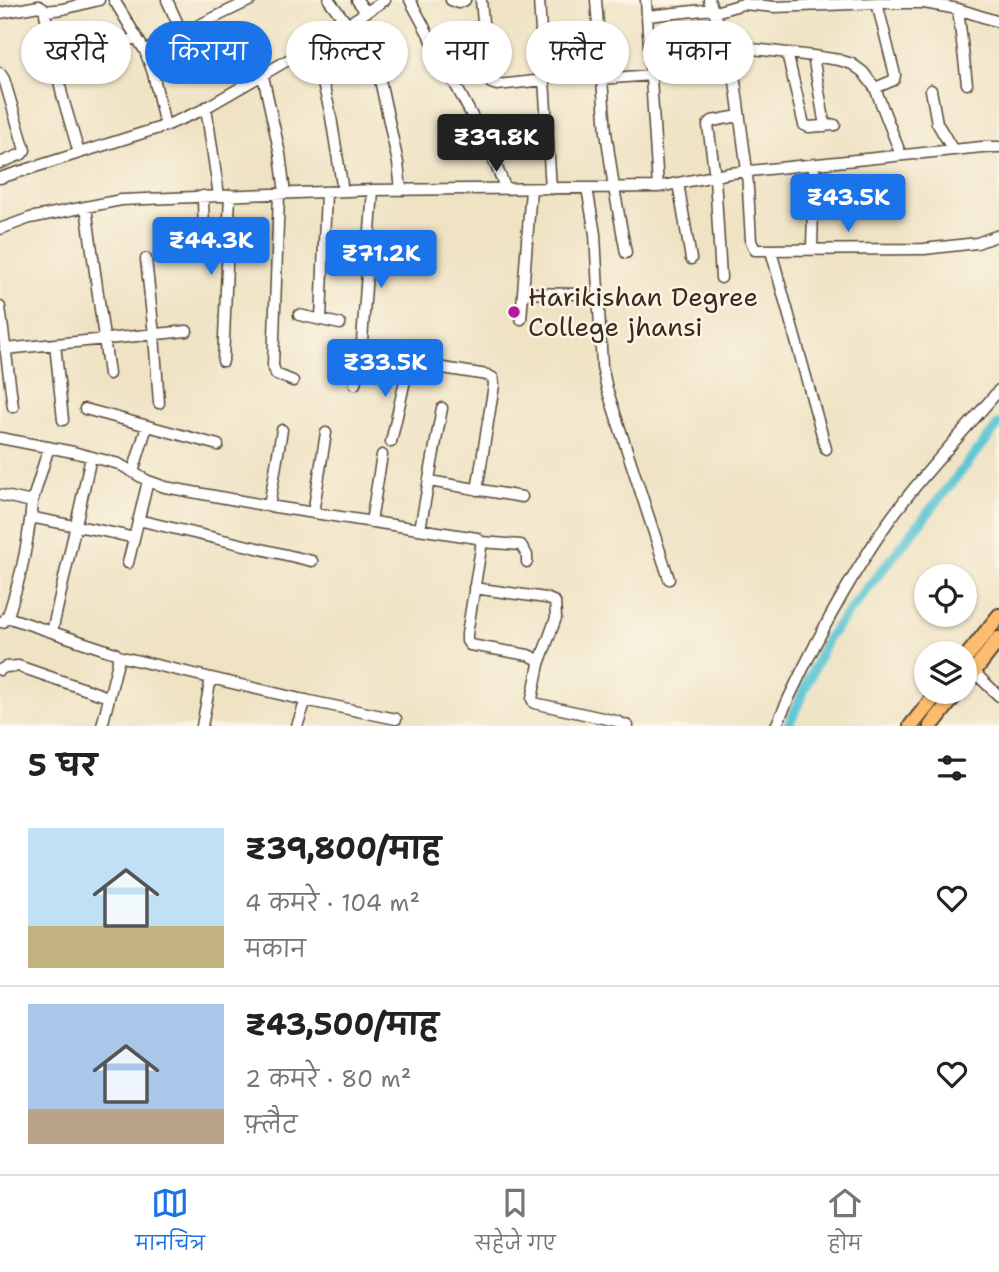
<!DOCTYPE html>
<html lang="hi">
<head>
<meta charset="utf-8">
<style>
	body { margin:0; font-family:"Shantell Sans","Playpen Sans Deva",sans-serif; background:#f2f2f2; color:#222; height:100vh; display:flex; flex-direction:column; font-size:26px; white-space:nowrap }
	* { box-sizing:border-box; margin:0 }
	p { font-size:23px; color:#767676 }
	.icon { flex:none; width:38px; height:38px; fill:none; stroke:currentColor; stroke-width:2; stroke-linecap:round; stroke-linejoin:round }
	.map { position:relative; height:726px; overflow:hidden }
	.panel { display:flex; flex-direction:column; background:#fff; flex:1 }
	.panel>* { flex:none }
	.banner { position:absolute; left:21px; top:21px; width:957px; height:63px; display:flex; gap:14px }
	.buttons { position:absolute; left:914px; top:564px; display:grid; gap:14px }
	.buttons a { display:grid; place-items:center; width:63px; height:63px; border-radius:50%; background:#fff; box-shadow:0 2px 5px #0004; font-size:35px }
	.price { position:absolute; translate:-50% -60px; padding:0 16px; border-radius:7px; background:#1a73e8; color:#fff; font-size:23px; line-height:46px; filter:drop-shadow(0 2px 4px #0008) }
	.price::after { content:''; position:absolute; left:50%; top:42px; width:21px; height:16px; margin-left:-10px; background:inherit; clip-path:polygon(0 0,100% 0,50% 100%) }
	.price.current { background:#222; color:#fff }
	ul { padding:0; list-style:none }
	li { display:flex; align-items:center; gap:21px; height:175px; padding:0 28px }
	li+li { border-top:2px solid #e0e0e0 }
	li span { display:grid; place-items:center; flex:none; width:196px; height:140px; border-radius:0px; color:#555 }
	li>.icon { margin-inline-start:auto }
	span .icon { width:84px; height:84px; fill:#fffc; stroke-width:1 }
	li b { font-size:30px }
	h2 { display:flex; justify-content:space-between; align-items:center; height:84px; padding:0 28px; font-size:30px }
	.chip { padding:0 24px; border-radius:32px; background:#fff; box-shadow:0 2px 5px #0004; font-size:24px; line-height:63px }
	.chip.current { background:#1a73e8; color:#fff }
	.tabs { display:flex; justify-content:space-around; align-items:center; height:98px; border-top:2px solid #e0e0e0; background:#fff; font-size:19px; color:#767676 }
	.tabs a { display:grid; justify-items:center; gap:4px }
	.tabs .current { color:#1a73e8 }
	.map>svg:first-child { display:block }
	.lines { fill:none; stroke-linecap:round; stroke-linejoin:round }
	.canal { stroke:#59c4d3; stroke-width:10 }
	.minor-casing { stroke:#564637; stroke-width:13 }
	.highway-casing { stroke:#564637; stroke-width:18 }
	.minor { stroke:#fff; stroke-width:10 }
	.highway { stroke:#fcbd6f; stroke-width:14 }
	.poi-dot { fill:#b5179e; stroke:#fcf5e5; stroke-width:2.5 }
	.labels { text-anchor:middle; stroke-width:5; stroke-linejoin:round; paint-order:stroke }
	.poi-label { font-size:26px; fill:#3b2a1e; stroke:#fcf5e5; text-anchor:start }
</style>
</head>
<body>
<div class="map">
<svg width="999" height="726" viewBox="0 0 999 726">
	<rect width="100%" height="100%" fill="#fcf5e5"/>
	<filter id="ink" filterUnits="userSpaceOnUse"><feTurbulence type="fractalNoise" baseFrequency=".0143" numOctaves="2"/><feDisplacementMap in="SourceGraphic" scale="14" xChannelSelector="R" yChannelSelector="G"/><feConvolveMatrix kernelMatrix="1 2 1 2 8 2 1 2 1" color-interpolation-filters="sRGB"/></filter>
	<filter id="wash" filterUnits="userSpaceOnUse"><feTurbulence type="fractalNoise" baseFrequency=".00686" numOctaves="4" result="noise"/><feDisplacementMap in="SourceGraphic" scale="28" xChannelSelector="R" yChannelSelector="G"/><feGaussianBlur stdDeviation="1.57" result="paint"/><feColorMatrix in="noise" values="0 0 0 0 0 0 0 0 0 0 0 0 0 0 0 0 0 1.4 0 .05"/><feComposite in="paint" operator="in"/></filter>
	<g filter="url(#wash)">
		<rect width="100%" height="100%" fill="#efe3c4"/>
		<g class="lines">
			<path class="canal" d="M788,726L827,639L999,424"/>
		</g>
	</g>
	<g filter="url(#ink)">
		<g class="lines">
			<g class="minor-casing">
				<path id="minor" d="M114,0L145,51L153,73L165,126
					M167,0L182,33
					M329,0L347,24
					M357,0L366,12
					M410,0L485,140L506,189
					M451,0L458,3L465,0
					M481,0L488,77L491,83L497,85L544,80
					M539,0L551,189
					M596,0L606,132L614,188L626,253
					M646,0L658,187
					M709,0L728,46L733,66L747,171L751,241L755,250L924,249L977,243L999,235
					M958,9L967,84
					M45,11L63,9L99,0
					M715,12L743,4L775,7L877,3H924L958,9L999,22
					M0,13L39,6L44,9L62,95L79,153
					M647,16L713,9
					M313,45L330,111L343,191
					M728,46L813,56L839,60L852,64L863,72L875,88L901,155
					M145,51L251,0
					M787,53L804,125L809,127L835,125
					M813,56L825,126
					M84,59L137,37
					M377,66L398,163L401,190
					M0,73L4,79L25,150L22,154L0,163
					M263,76L280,154L285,193
					M601,79L651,75
					M875,88L894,80L895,75L877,3
					M931,90L937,123L953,150
					M206,107L219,196
					M0,178L165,126L200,111L326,38L385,0
					M678,183L691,259
					M587,188L595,234L602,366L607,389L669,579
					M279,194L273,366L276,374L293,381
					M203,196L204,239
					M86,207L109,374
					M0,229L30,218L121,200L373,190L658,187L730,173L982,147H999
					M812,249L814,164
					M771,251L826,449
					M146,259L154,335L159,403
					M721,278L715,177L708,125L712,121L739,116
					M523,293L578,294
					M0,307L13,407
					M299,315L340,324
					M521,319L531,189
					M321,320L326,192
					M55,344L63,420
					M5,349L187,331
					M361,355L487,375L493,378L494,385L477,490
					M223,361L230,195
					M355,384L361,355L373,190
					M85,409L218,445
					M0,438L73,452L119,464L148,481L165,487L269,506L477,538L481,542V548L467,634V641L470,645L476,646L528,655L537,659L539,664L532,699L534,703L616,721L628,726
					M391,442L409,363
					M133,472L147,426
					M429,481L522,497
					M0,495L32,502C29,534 24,565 14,596C11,605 10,615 3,622H0
					M32,502L49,447
					M269,506L282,430
					M313,513L326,433
					M31,517C65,525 100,529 134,538
					M138,520L312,561
					M371,522L382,455
					M420,529L442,408
					M481,542L521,545L527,555V562
					M128,563L148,481
					M474,588L546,598L555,602L556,618L539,664
					M7,617L115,653L118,656V662L102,726
					M52,632L91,457
					M118,656L300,699L396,719
					M0,670L5,667L18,666L108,697
					M974,672L999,696
					M202,726L211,678
					M297,726L306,700
					M776,726C807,657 843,588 886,525C920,477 961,435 999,390"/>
			</g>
			<g class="highway-casing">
				<path id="highway" d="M964,660L999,616
					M964,684L999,639
					M911,726L939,691
					M931,726L958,691"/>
			</g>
			<use href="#minor" class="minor"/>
			<use href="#highway" class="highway"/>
		</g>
	</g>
	<circle class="poi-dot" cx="514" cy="312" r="7"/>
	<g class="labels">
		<g class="poi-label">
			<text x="528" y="306">Harikishan Degree<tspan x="528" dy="30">College jhansi</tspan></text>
		</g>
	</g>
</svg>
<div class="buttons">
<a><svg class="icon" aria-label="locate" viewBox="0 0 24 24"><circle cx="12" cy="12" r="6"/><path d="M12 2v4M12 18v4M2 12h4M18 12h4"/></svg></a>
<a><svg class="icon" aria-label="layers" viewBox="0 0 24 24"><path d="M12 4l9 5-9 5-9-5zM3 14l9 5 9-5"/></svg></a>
</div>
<b class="price current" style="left:496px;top:174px">₹39.8K</b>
<b class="price" style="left:848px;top:234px">₹43.5K</b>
<b class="price" style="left:211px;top:277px">₹44.3K</b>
<b class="price" style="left:381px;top:290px">₹71.2K</b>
<b class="price" style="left:385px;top:399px">₹33.5K</b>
<div class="banner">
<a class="chip">खरीदें</a>
<a class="chip current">किराया</a>
<a class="chip">फ़िल्टर</a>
<a class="chip">नया</a>
<a class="chip">फ़्लैट</a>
<a class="chip">मकान</a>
</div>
</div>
<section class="panel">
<h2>5 घर<svg class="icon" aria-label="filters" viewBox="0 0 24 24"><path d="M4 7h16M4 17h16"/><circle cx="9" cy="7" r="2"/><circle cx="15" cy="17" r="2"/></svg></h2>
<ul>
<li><span style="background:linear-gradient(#bfe0f5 70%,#c2b280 0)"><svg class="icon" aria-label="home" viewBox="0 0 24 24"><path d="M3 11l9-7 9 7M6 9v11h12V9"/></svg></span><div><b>₹39,800/माह</b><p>4 कमरे · 104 m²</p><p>मकान</p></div><svg class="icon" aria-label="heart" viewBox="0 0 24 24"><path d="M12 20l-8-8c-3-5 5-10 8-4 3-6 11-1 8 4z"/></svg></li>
<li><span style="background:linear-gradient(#a9c7e8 75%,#b9a48a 0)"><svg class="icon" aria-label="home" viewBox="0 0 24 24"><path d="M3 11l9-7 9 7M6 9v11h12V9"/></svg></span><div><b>₹43,500/माह</b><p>2 कमरे · 80 m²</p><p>फ़्लैट</p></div><svg class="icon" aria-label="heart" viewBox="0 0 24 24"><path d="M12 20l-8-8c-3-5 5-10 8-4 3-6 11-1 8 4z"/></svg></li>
</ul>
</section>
<nav class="tabs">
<a class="current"><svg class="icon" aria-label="map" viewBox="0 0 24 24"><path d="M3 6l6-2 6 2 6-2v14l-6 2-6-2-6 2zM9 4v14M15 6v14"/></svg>मानचित्र</a>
<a><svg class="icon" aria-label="saved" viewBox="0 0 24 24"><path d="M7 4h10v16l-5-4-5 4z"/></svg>सहेजे गए</a>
<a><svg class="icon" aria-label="home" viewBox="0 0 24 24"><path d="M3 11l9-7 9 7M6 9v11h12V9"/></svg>होम</a>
</nav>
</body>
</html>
